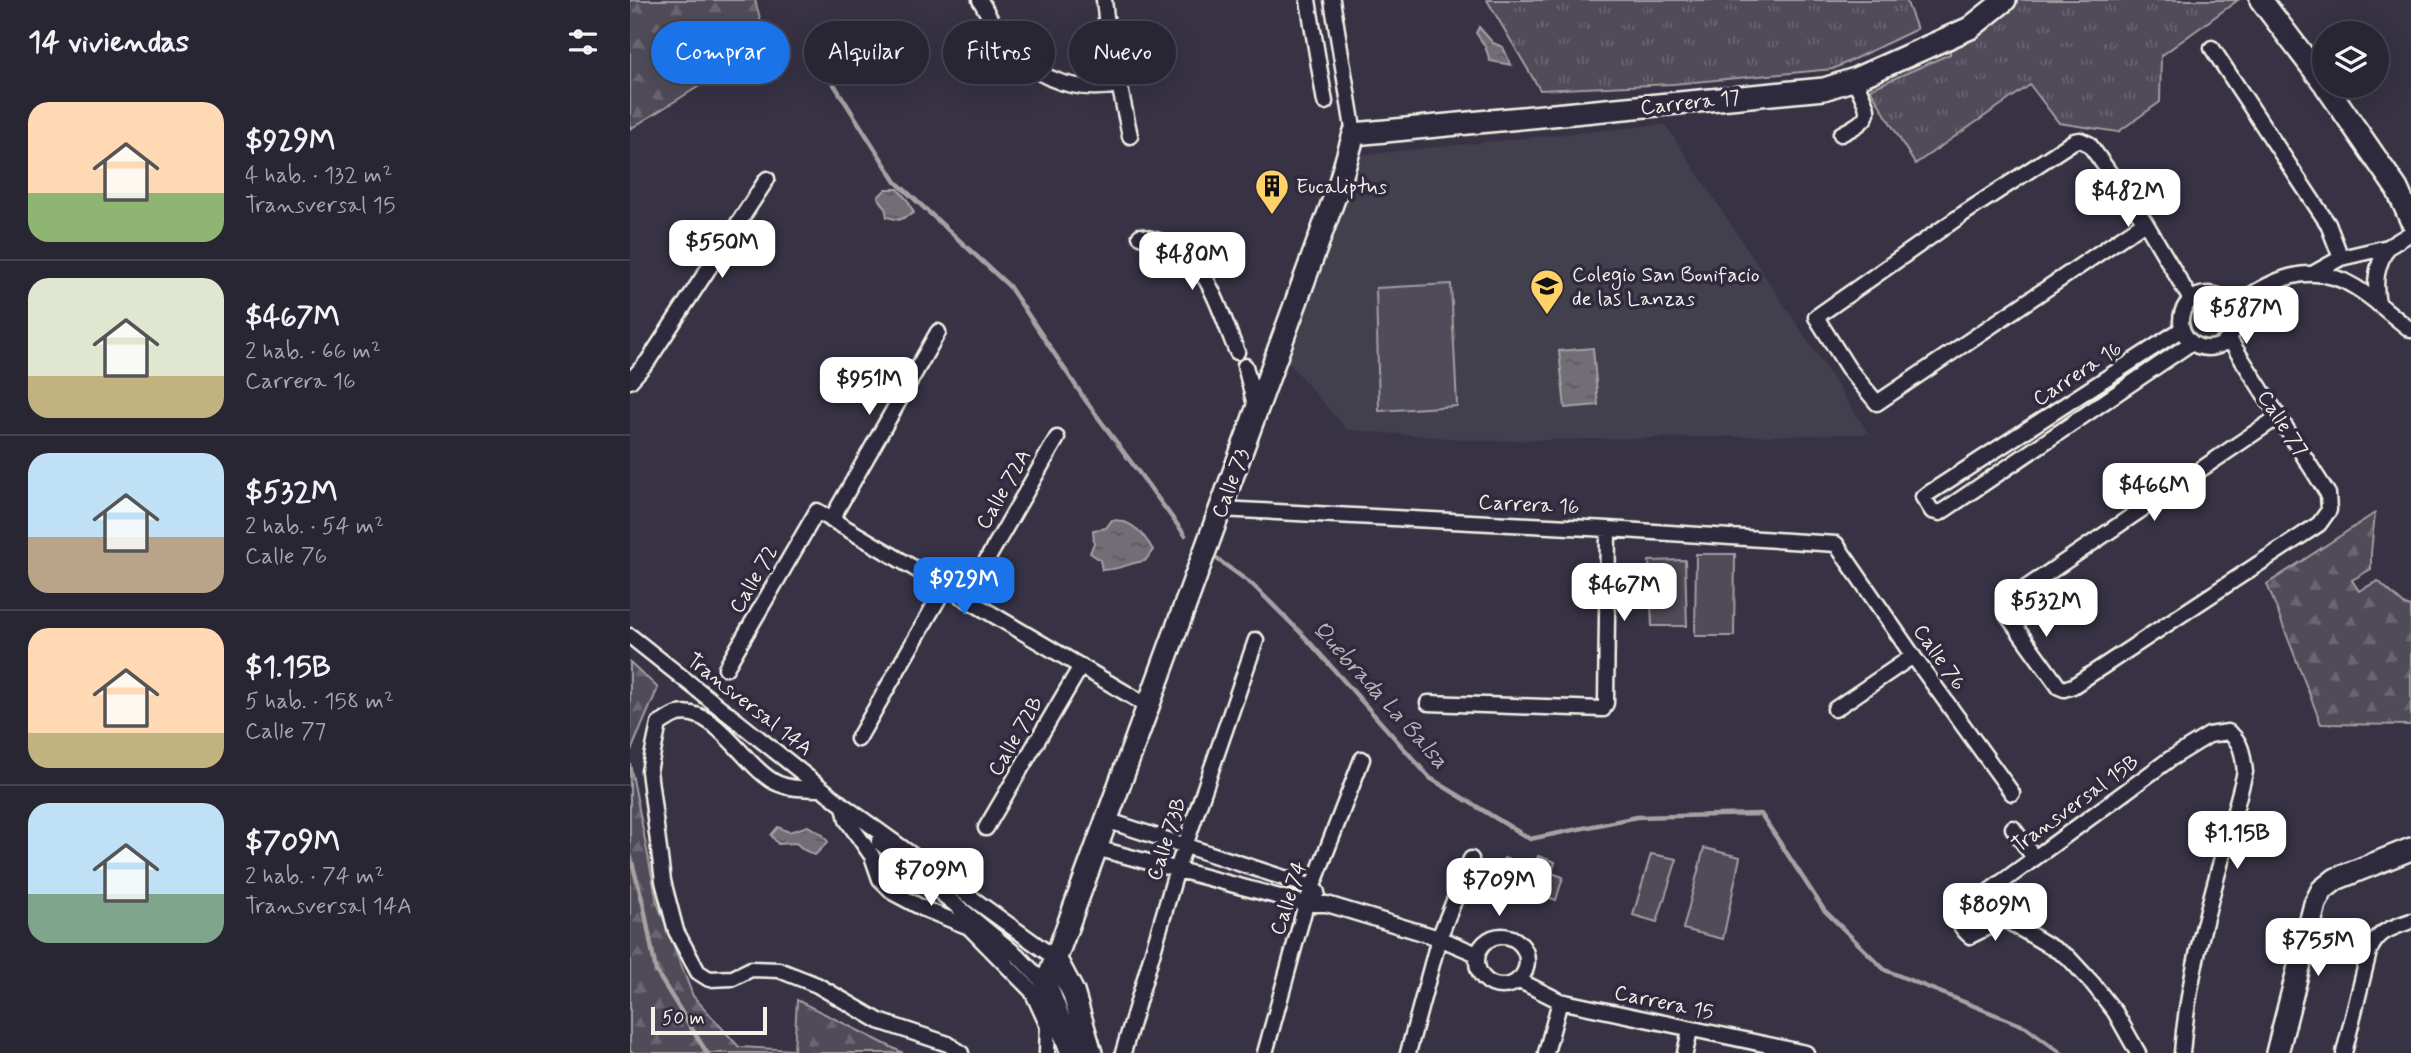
<!DOCTYPE html>
<html lang="es">
<head>
<meta charset="utf-8">
<style>
	body { margin:0; font-family:Mynerve,sans-serif; background:#312e3b; color:#f1f3f6; height:100vh; display:flex; flex-direction:column; font-size:26px; white-space:nowrap }
	* { box-sizing:border-box; margin:0 }
	p { font-size:23px; color:#a5a5ac }
	.icon { flex:none; width:38px; height:38px; fill:none; stroke:currentColor; stroke-width:2; stroke-linecap:round; stroke-linejoin:round }
	.map { position:relative; flex:1; overflow:hidden }
	.details { display:flex; flex-direction:column; background:#292633; width:630px }
	.details>* { flex:none }
	.banner { position:absolute; left:21px; top:21px; width:665px; height:63px; display:flex; gap:14px }
	.fabs { position:absolute; left:1682px; top:21px; display:grid; gap:14px }
	.fabs a { display:grid; place-items:center; width:77px; height:77px; border-radius:50%; background:#292633; box-shadow:0 7px 28px #0002,0 0 0 2px #45434e; font-size:35px }
	.scale { position:absolute; left:21px; bottom:18px; width:116px; box-sizing:border-box; padding-left:7px; border:4px solid #f4f1e8; border-top:0; font-size:19px; line-height:24px; white-space:nowrap; color:#f4f1e8; -webkit-text-stroke:5px #2f2a3d; paint-order:stroke }
	.price { position:absolute; translate:-50% -60px; padding:0 16px; border-radius:14px; background:#fff; color:#222; font-size:23px; line-height:46px; filter:drop-shadow(0 2px 4px #0008) }
	.price::after { content:''; position:absolute; left:50%; top:42px; width:21px; height:16px; margin-left:-10px; background:inherit; clip-path:polygon(0 0,100% 0,50% 100%) }
	.price.current { background:#1a73e8; color:#fff }
	ul { padding:0; list-style:none }
	li { display:flex; align-items:center; gap:21px; height:175px; padding:0 28px }
	li+li { border-top:2px solid #45434e }
	li span { display:grid; place-items:center; flex:none; width:196px; height:140px; border-radius:21px; color:#555 }
	li>.icon { margin-inline-start:auto }
	span .icon { width:84px; height:84px; fill:#fffc; stroke-width:1 }
	li b { font-size:30px }
	h2 { display:flex; justify-content:space-between; align-items:center; height:84px; padding:0 28px; font-size:30px }
	.tag { padding:0 24px; border-radius:32px; background:#292633; box-shadow:0 7px 28px #0002,0 0 0 2px #45434e; font-size:24px; line-height:63px }
	.tag.current { background:#1a73e8; color:#fff }
	main { display:flex; flex:1; min-height:0 }
	.map>svg:first-child { display:block }
	.built { fill:#433f4e }
	.forest { fill:url(#forest-firs); stroke:#a29ea0; stroke-width:2 }
	.park { fill:url(#park-tufts); stroke:#a29ea0; stroke-width:2 }
	.garden { fill:#504b59; stroke:#a29ea0; stroke-width:2 }
	.water { fill:url(#water-ripples); stroke:#a6a2a4; stroke-width:2 }
	.lines { fill:none; stroke-linecap:round; stroke-linejoin:round }
	.stream { stroke:#a6a2a4; stroke-width:4.5 }
	.street-casing { stroke:#f4f1e8; stroke-width:19 }
	.secondary-casing { stroke:#f4f1e8; stroke-width:26 }
	.street { stroke:#2f2a3d; stroke-width:14 }
	.secondary { stroke:#2f2a3d; stroke-width:21 }
	.labels { text-anchor:middle; stroke-width:7; stroke-linejoin:round; paint-order:stroke }
	.street-label { font-size:21px; fill:#f4f1e8; stroke:#2f2a3d }
	.poi-label { font-size:21px; fill:#f4f1e8; stroke:#2f2a3d; text-anchor:start }
	.water-label { font-size:23px; font-style:italic; fill:#bab6b5; stroke:#2f2a3d }
</style>
</head>
<body>
<main>
<section class="details">
<h2>14 viviendas<svg class="icon" aria-label="filters" viewBox="0 0 24 24"><path d="M4 7h16M4 17h16"/><circle cx="9" cy="7" r="2"/><circle cx="15" cy="17" r="2"/></svg></h2>
<ul>
<li><span style="background:linear-gradient(#ffd9b3 65%,#8fb573 0)"><svg class="icon" aria-label="home" viewBox="0 0 24 24"><path d="M3 11l9-7 9 7M6 9v11h12V9"/></svg></span><div><b>$929M</b><p>4 hab. · 132 m²</p><p>Transversal 15</p></div></li>
<li><span style="background:linear-gradient(#dfe7d0 70%,#c2b280 0)"><svg class="icon" aria-label="home" viewBox="0 0 24 24"><path d="M3 11l9-7 9 7M6 9v11h12V9"/></svg></span><div><b>$467M</b><p>2 hab. · 66 m²</p><p>Carrera 16</p></div></li>
<li><span style="background:linear-gradient(#bfe0f5 60%,#b9a48a 0)"><svg class="icon" aria-label="home" viewBox="0 0 24 24"><path d="M3 11l9-7 9 7M6 9v11h12V9"/></svg></span><div><b>$532M</b><p>2 hab. · 54 m²</p><p>Calle 76</p></div></li>
<li><span style="background:linear-gradient(#ffd9b3 75%,#c2b280 0)"><svg class="icon" aria-label="home" viewBox="0 0 24 24"><path d="M3 11l9-7 9 7M6 9v11h12V9"/></svg></span><div><b>$1.15B</b><p>5 hab. · 158 m²</p><p>Calle 77</p></div></li>
<li><span style="background:linear-gradient(#bfe0f5 65%,#7fa58c 0)"><svg class="icon" aria-label="home" viewBox="0 0 24 24"><path d="M3 11l9-7 9 7M6 9v11h12V9"/></svg></span><div><b>$709M</b><p>2 hab. · 74 m²</p><p>Transversal 14A</p></div></li>
</ul>
</section>
<div class="map">
<svg width="1781" height="1053" viewBox="0 0 1781 1053">
	<defs>
		<pattern id="forest-firs" width="22" height="20" patternUnits="userSpaceOnUse" patternTransform="scale(1.75)"><rect width="22" height="20" fill="#504b59"/><path d="M5 1l3.5 6h-7zM16 11l3.5 6h-7z" fill="#6a6571"/></pattern>
		<pattern id="park-tufts" width="24" height="20" patternUnits="userSpaceOnUse" patternTransform="scale(1.75)"><rect width="24" height="20" fill="#504b59"/><path d="M3 7l-1-3M5 7V3M7 7l1-3M15 17l-1-3M17 17v-4M19 17l1-3" fill="none" stroke="#6a6571"/></pattern>
		<pattern id="water-ripples" width="26" height="14" patternUnits="userSpaceOnUse" patternTransform="scale(1.75)"><rect width="26" height="14" fill="#726e77"/><path d="M2 4q2-2 4 0t4 0M15 11q2-2 4 0t4 0" fill="none" stroke="#5b595c"/></pattern>
	</defs>
	<rect width="100%" height="100%" fill="#373244"/>
	<filter id="ink" filterUnits="userSpaceOnUse"><feTurbulence type="fractalNoise" baseFrequency=".0143" numOctaves="2"/><feDisplacementMap in="SourceGraphic" scale="14" xChannelSelector="R" yChannelSelector="G"/><feConvolveMatrix kernelMatrix="1 2 1 2 8 2 1 2 1" color-interpolation-filters="sRGB"/></filter>
	<g filter="url(#ink)">
		<path class="built" d="M1035,124L1239,434L855,441L717,430L657,361L728,155Z"/>
		<path class="forest" d="M0,0H125L137,44L0,129Z
			M1745,513L1741,553V569L1722,580L1729,591L1748,581L1775,605L1781,607V725L1691,724L1637,584Z
			M0,662L28,688L0,753Z
			M0,763L27,902L63,996L109,1047L164,1050L167,1000L273,1053H4L0,1051Z"/>
		<path class="park" d="M857,0H1276L1287,29L1203,69L1043,84L910,90Z
			M1380,0H1608L1531,56L1530,102L1488,132L1429,123L1400,85L1285,164L1240,89L1320,54V43Z"/>
		<path class="garden" d="M821,284L827,406L749,411L746,288Z
			M1066,554H1105L1104,636H1065Z
			M1055,560L1057,626H1022L1019,561Z
			M1074,848L1110,857L1093,939L1053,929Z
			M1021,854L1047,859L1027,922L1003,915Z
			M908,856L925,862L922,873L933,877L926,900L865,881L874,858L904,868Z"/>
		<path class="water" d="M849,27L863,43L873,47L881,65L860,61L855,46L846,33Z
			M256,189H268L278,201L284,213L269,220L257,217L255,207L248,197Z
			M963,348L968,405L935,408L929,351Z
			M482,520C502,520 514,534 523,550L515,561C498,563 491,570 472,570L470,560L460,553L464,543L463,530L476,528Z
			M178,826L192,834L198,842L185,855L174,850L166,843L148,844L141,835L148,827L159,832Z"/>
		<g class="lines">
			<path class="stream" d="M186,56L266,182L379,286L456,401L555,535
				M587,559L623,585L675,637L800,778L900,839L1007,817L1131,814L1194,910L1255,970L1396,1027L1431,1053
				M0,855L13,903L26,971L77,1053"/>
			<g class="street-casing">
				<path id="street" d="M350,0C357,11 362,24 369,34C401,76 437,94 489,85
					M474,0L477,26L500,136
					M678,0L695,102
					M702,0L724,134
					M1582,48L1698,224L1711,258
					M1211,134C1251,114 1236,111 1225,79
					M1515,222L1247,403L1218,368L1186,317L1333,214L1444,141L1450,140L1459,144L1515,222L1561,300
					M510,236C520,239 532,241 542,246C579,262 592,318 607,352
					M1684,273L1711,258L1758,247L1781,233
					M1551 321a27 27 0 1 1 54 0a27 27 0 1 1-54 0Z
					M1748,304C1744,282 1746,266 1758,247
					M1602,308C1640,280 1680,259 1725,287C1745,299 1762,316 1781,330
					M1552,329L1293,497L1302,511L1310,513L1561,343
					M1599,339L1698,494L1699,510L1689,524L1443,686L1434,689L1429,687L1377,615L1376,607L1381,598L1648,417
					M615,366L626,409
					M0,381L18,361L137,179
					M590,509L978,529L1206,544L1283,656L1382,793
					M201,520L308,332
					M335,598L427,438
					M0,636L214,806L425,958
					M96,668L187,511L518,706
					M798,703L973,709L976,703L978,529
					M1205,709L1283,656
					M228,739L315,587
					M193,789C179,788 163,790 149,784C116,771 87,705 48,714C42,715 35,721 29,724L19,771L33,881L46,931L68,972L79,979L103,978L121,969L149,970L187,985L249,1021L318,1044L331,1053
					M214,806L217,820L242,856L250,879L264,893L294,909L339,927L402,991L418,1026L417,1053
					M476,820L682,887L687,892
					M356,828L451,666
					M1383,828L1404,858
					M249,842L388,956L416,985
					M466,848L676,904H697L809,938L847,954
					M1361,892L1374,919L1438,957L1463,984L1485,1012L1508,1053
					M1374,919L1340,936C1331,928 1328,924 1331,912L1540,759L1579,735L1598,732C1612,741 1613,756 1615,772C1592,865 1559,957 1552,1053
					M847 961a25 25 0 1 1 50 0a25 25 0 1 1-50 0Z
					M888,980L930,1001L1176,1053
					M493,1053L547,869L626,640
					M635,1053L676,904L732,759
					M778,1053L809,938L841,859
					M916,1053L930,1001
					M1055,1053L1060,1030
					M1714,1053L1739,952C1747,931 1761,928 1781,921"/>
			</g>
			<g class="secondary-casing">
				<path id="secondary" d="M1631,0L1694,83
					M1696,86L1767,189L1781,220
					M425,958L443,992L461,1053
					M442,1053L416,985L709,185L724,134L1194,89L1225,79L1340,28L1375,0
					M1647,1053L1685,904L1692,890L1706,879L1781,849"/>
			</g>
			<use href="#street" class="street"/>
			<use href="#secondary" class="secondary"/>
		</g>
	</g>
	<defs>
		<g id="building-pin" transform="scale(1.75)"><path d="M0 17L-7.5 6A9.5 9.5 0 1 1 7.5 6Z" fill="#ffd166" stroke="#2f2a3d"/><path d="M-4-6H4V6H1V3H-1V6H-4ZM-2.5-4.3h1.7v1.8h-1.7ZM.8-4.3h1.7v1.8H.8ZM-2.5-1h1.7V.8h-1.7ZM.8-1h1.7V.8H.8Z" fill="#111"/></g>
		<g id="school-pin" transform="scale(1.75)"><path d="M0 17L-7.5 6A9.5 9.5 0 1 1 7.5 6Z" fill="#ffd166" stroke="#2f2a3d"/><path d="M0-5L7-2L0 1L-7-2ZM-4 1L0 2.5L4 1V4Q0 6-4 4Z" fill="#111"/></g>
	</defs>
	<g fill-rule="evenodd">
		<use href="#building-pin" x="642" y="186"/>
		<use href="#school-pin" x="917" y="286"/>
	</g>
	<g class="labels">
		<g class="street-label">
			<text transform="translate(1060 102) rotate(-6)" y="7">Carrera 17</text>
			<text transform="translate(1447 373) rotate(-33)" y="7">Carrera 16</text>
			<text transform="translate(1653 423) rotate(57)" y="7">Calle 77</text>
			<text transform="translate(600 483) rotate(-70)" y="7">Calle 73</text>
			<text transform="translate(373 489) rotate(-60)" y="7">Calle 72A</text>
			<text transform="translate(899 504) rotate(3)" y="7">Carrera 16</text>
			<text transform="translate(123 579) rotate(-60)" y="7">Calle 72</text>
			<text transform="translate(1310 657) rotate(55)" y="7">Calle 76</text>
			<text transform="translate(120 704) rotate(38)" y="7">Transversal 14A</text>
			<text transform="translate(385 736) rotate(-60)" y="7">Calle 72B</text>
			<text transform="translate(1445 803) rotate(-36)" y="7">Transversal 15B</text>
			<text transform="translate(536 839) rotate(-72)" y="7">Calle 73B</text>
			<text transform="translate(658 898) rotate(-72)" y="7">Calle 74</text>
			<text transform="translate(1034 1002) rotate(12)" y="7">Carrera 15</text>
		</g>
		<g class="poi-label">
			<text x="666" y="193">Eucaliptus</text>
			<text x="942" y="281">Colegio San Bonifacio<tspan x="942" dy="24">de las Lanzas</tspan></text>
		</g>
		<g class="water-label">
			<text transform="translate(751 694) rotate(48)" y="8">Quebrada La Balsa</text>
		</g>
	</g>
</svg>
<div class="fabs">
<a><svg class="icon" aria-label="layers" viewBox="0 0 24 24"><path d="M12 4l9 5-9 5-9-5zM3 14l9 5 9-5"/></svg></a>
</div>
<div class="scale">50 m</div>
<b class="price" style="left:1498px;top:229px">$482M</b>
<b class="price" style="left:92px;top:280px">$550M</b>
<b class="price" style="left:562px;top:292px">$480M</b>
<b class="price" style="left:1616px;top:346px">$587M</b>
<b class="price" style="left:239px;top:417px">$951M</b>
<b class="price" style="left:1524px;top:523px">$466M</b>
<b class="price current" style="left:334px;top:617px">$929M</b>
<b class="price" style="left:994px;top:623px">$467M</b>
<b class="price" style="left:1416px;top:639px">$532M</b>
<b class="price" style="left:1607px;top:871px">$1.15B</b>
<b class="price" style="left:301px;top:908px">$709M</b>
<b class="price" style="left:869px;top:918px">$709M</b>
<b class="price" style="left:1365px;top:943px">$809M</b>
<b class="price" style="left:1688px;top:978px">$755M</b>
<div class="banner">
<a class="tag current">Comprar</a>
<a class="tag">Alquilar</a>
<a class="tag">Filtros</a>
<a class="tag">Nuevo</a>
</div>
</div>
</main>
</body>
</html>
